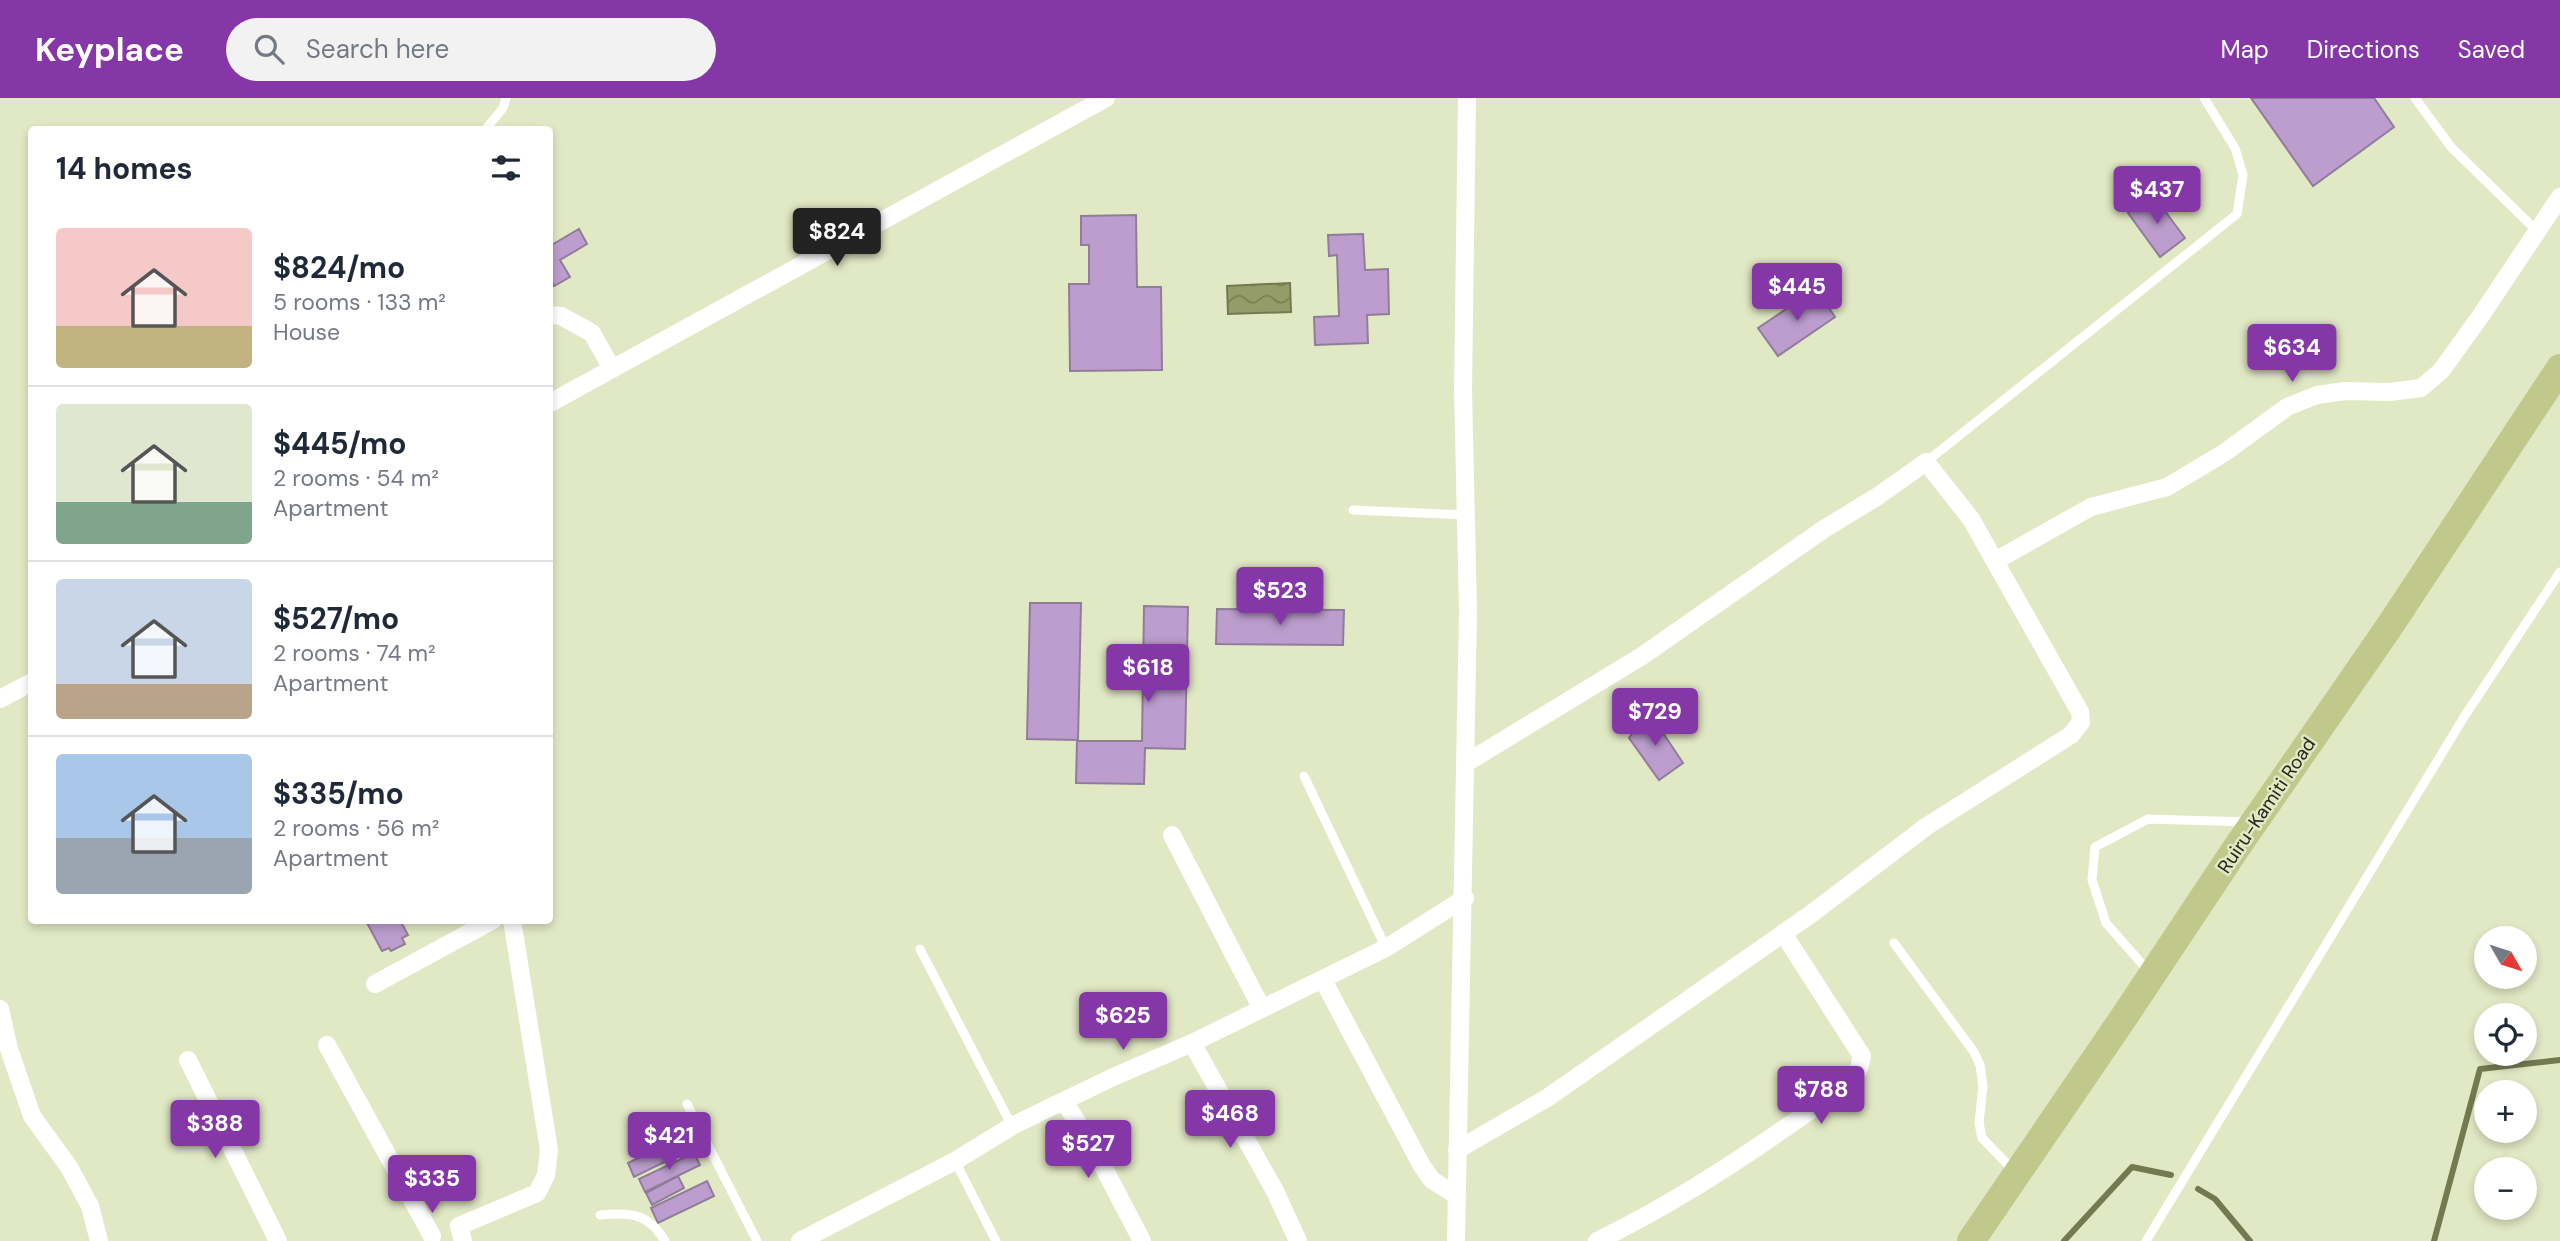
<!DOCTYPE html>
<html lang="en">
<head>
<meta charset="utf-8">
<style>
	body { margin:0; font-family:"DM Sans",sans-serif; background:#f2f2f3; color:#1f2937; height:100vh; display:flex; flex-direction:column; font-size:26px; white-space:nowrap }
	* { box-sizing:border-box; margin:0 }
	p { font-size:23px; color:#747a83 }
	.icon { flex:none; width:38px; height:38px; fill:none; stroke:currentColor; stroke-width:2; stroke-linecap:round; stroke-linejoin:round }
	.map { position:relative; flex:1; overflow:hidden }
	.panel { position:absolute; left:28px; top:28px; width:525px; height:798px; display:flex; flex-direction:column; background:#fff; border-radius:7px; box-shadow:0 4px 10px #0003 }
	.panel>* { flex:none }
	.needle { width:46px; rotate:129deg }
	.buttons { position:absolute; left:2474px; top:828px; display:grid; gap:14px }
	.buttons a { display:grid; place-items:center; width:63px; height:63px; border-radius:50%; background:#fff; box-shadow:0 4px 10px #0003; font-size:35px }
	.price { position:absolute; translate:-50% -60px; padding:0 16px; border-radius:7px; background:#8537a7; color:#fff; font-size:23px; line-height:46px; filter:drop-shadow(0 2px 4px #0008) }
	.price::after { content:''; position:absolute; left:50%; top:42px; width:21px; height:16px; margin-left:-10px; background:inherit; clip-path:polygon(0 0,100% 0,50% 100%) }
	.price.current { background:#222; color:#fff }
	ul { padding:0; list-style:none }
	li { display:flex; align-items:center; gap:21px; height:175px; padding:0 28px }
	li+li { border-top:2px solid #e0e1e3 }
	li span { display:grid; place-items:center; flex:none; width:196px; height:140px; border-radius:7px; color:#555 }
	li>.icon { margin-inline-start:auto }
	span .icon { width:84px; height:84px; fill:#fffc; stroke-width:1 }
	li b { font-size:30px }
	h2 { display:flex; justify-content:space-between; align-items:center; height:84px; padding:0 28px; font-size:30px }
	header { display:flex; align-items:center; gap:42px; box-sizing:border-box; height:98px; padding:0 35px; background:#8537a7; color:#fff }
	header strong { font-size:33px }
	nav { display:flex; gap:38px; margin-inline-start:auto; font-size:24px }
	.search { width:490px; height:63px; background:#f2f2f3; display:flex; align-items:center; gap:18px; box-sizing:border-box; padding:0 24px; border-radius:38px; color:#747a83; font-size:26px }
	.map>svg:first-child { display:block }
	.water { fill:url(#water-waves); stroke:#737a50; stroke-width:2 }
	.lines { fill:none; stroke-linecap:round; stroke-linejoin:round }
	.stream { stroke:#737a50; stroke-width:6 }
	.building { fill:#bc9dcd; stroke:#907d9a; stroke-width:2 }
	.service { stroke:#fff; stroke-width:9 }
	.minor { stroke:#fff; stroke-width:18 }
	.primary { stroke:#c0c88b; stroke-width:28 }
	.labels { text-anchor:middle; stroke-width:5; stroke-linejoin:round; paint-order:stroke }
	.street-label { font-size:19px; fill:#25281a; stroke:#e1e8c4 }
</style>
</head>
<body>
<header>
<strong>Keyplace</strong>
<div class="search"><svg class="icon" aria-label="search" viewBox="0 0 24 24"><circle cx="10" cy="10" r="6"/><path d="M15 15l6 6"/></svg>Search here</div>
<nav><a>Map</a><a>Directions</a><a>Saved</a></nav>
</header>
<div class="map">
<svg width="2560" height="1143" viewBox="0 0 2560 1143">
	<defs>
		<pattern id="water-waves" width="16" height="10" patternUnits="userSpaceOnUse" patternTransform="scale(1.75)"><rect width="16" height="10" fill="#949d67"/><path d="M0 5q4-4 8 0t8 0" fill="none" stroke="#798054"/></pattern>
	</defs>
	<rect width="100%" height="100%" fill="#e1e8c4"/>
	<path class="water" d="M1290,185L1291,214L1228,216L1227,188Z"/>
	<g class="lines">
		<path class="stream" d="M2198,1091L2215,1101L2250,1143
			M2064,1143L2132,1069L2171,1077
			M2434,1143L2480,971L2560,962"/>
	</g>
	<path class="building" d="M2251,0H2374L2394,29L2313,88Z
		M2153,97L2185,140L2160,159L2128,115Z
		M1136,117L1137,189H1161L1162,272L1070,273L1069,186H1089V147H1081V118Z
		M579,131L587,146L560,162L570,179L554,188L550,180V148Z
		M1363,136L1365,172L1388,171L1389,216L1367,217L1368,245L1315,247L1314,219L1339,218L1337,157L1329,158L1328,137Z
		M1816,191L1835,219L1778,258L1758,230Z
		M1030,505H1081L1078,642L1027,641Z
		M1144,508L1188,509L1185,651L1145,650L1144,686L1076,685L1077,643H1142Z
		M1217,511L1344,512L1343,547L1216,546Z
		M1653,620L1683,665L1659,682L1629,640L1638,626Z
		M400,822L408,837L402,840L405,846L391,853L389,850L382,853L366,823Z
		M683,1038L689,1052L634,1079L628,1065Z
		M694,1055L700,1067L645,1094L639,1081Z
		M678,1078L684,1090L652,1107L646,1095Z
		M707,1083L714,1098L658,1125L651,1110Z"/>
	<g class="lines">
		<path class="service" d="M2415,0L2451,49L2537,133
			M485,32L503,10L506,0
			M1926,364L2237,116L2243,77L2235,50L2204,0
			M1353,412L1466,417
			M1304,678L1386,850
			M1894,845L1974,954L1980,967L1983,988L1979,1025L1982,1040L2013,1072
			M920,851L1012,1028
			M2150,875L2106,825L2092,782L2095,749L2148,721L2249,724
			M687,1006L757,1143
			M955,1063L996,1143
			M600,1117C631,1114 648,1115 665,1143
			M2146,1143L2464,619L2560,474"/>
		<path class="minor" d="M550,217L561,218L592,235L612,271
			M550,305L1106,0
			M1995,463L2091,409L2167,389L2224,355L2287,309L2317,297L2345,293L2390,294L2421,290L2441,273L2482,216L2560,99
			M0,601L32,584
			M1172,737L1262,911
			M1323,882L1422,1068L1432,1082L1457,1098
			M375,886L493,822
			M0,911L9,951L32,1018L69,1069L90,1108L99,1143
			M1192,945L1275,1093L1298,1143
			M327,947L432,1138
			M188,962L278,1143
			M1064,1003L1095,1053L1142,1143
			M1457,1052L1547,1000L1811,816L1927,728L2071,637L2081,624L2080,614L1971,421L1926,364L1878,398L1824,431L1642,558L1466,665
			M463,1143L459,1128L537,1095L546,1077L549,1052L512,822
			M800,1143L955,1063L1012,1028L1111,980L1192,945L1386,850L1465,800
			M1456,1143L1468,513L1463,292L1467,0
			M1597,1143C1688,1099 1771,1041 1853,982L1859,970L1862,958L1783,835"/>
		<path class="primary" d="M1971,1143L2126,916L2237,749L2389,529L2560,270"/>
	</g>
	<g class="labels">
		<g class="street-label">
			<text transform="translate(2266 707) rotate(-56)" y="7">Ruiru-Kamiti Road</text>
		</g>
	</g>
</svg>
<div class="buttons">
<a><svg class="needle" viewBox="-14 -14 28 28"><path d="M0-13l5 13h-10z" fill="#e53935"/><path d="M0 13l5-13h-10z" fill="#747a83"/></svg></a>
<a><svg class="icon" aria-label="locate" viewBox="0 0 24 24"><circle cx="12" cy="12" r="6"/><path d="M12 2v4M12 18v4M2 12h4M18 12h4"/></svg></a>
<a>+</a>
<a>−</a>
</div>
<b class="price" style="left:2157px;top:128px">$437</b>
<b class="price current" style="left:837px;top:170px">$824</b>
<b class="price" style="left:1797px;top:225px">$445</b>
<b class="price" style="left:2292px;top:286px">$634</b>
<b class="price" style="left:1280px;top:529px">$523</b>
<b class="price" style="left:1148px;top:606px">$618</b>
<b class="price" style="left:1655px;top:650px">$729</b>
<b class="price" style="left:1123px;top:954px">$625</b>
<b class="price" style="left:1821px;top:1028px">$788</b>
<b class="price" style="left:1230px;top:1052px">$468</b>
<b class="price" style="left:215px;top:1062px">$388</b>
<b class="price" style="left:669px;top:1074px">$421</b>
<b class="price" style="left:1088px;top:1082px">$527</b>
<b class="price" style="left:432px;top:1117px">$335</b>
<section class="panel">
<h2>14 homes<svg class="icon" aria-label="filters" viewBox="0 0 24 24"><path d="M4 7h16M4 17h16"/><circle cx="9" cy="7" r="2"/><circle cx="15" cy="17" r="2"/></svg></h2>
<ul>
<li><span style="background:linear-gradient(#f6c9c9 70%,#c2b280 0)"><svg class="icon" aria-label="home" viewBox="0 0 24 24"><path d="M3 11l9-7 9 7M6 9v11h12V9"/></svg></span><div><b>$824/mo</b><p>5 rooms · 133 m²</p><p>House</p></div></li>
<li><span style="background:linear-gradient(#dfe7d0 70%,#7fa58c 0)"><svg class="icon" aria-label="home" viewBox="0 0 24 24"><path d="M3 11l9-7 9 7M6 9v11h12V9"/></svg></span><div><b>$445/mo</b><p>2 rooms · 54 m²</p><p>Apartment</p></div></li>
<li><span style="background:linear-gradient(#c9d6e8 75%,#b9a48a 0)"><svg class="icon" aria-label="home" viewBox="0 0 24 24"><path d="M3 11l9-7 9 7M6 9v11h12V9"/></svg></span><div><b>$527/mo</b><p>2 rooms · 74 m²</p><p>Apartment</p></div></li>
<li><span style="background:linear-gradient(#a9c7e8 60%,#9aa5b1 0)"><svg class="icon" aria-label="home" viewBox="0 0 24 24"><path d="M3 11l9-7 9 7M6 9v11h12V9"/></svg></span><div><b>$335/mo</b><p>2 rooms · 56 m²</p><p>Apartment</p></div></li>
</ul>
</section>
</div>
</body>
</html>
